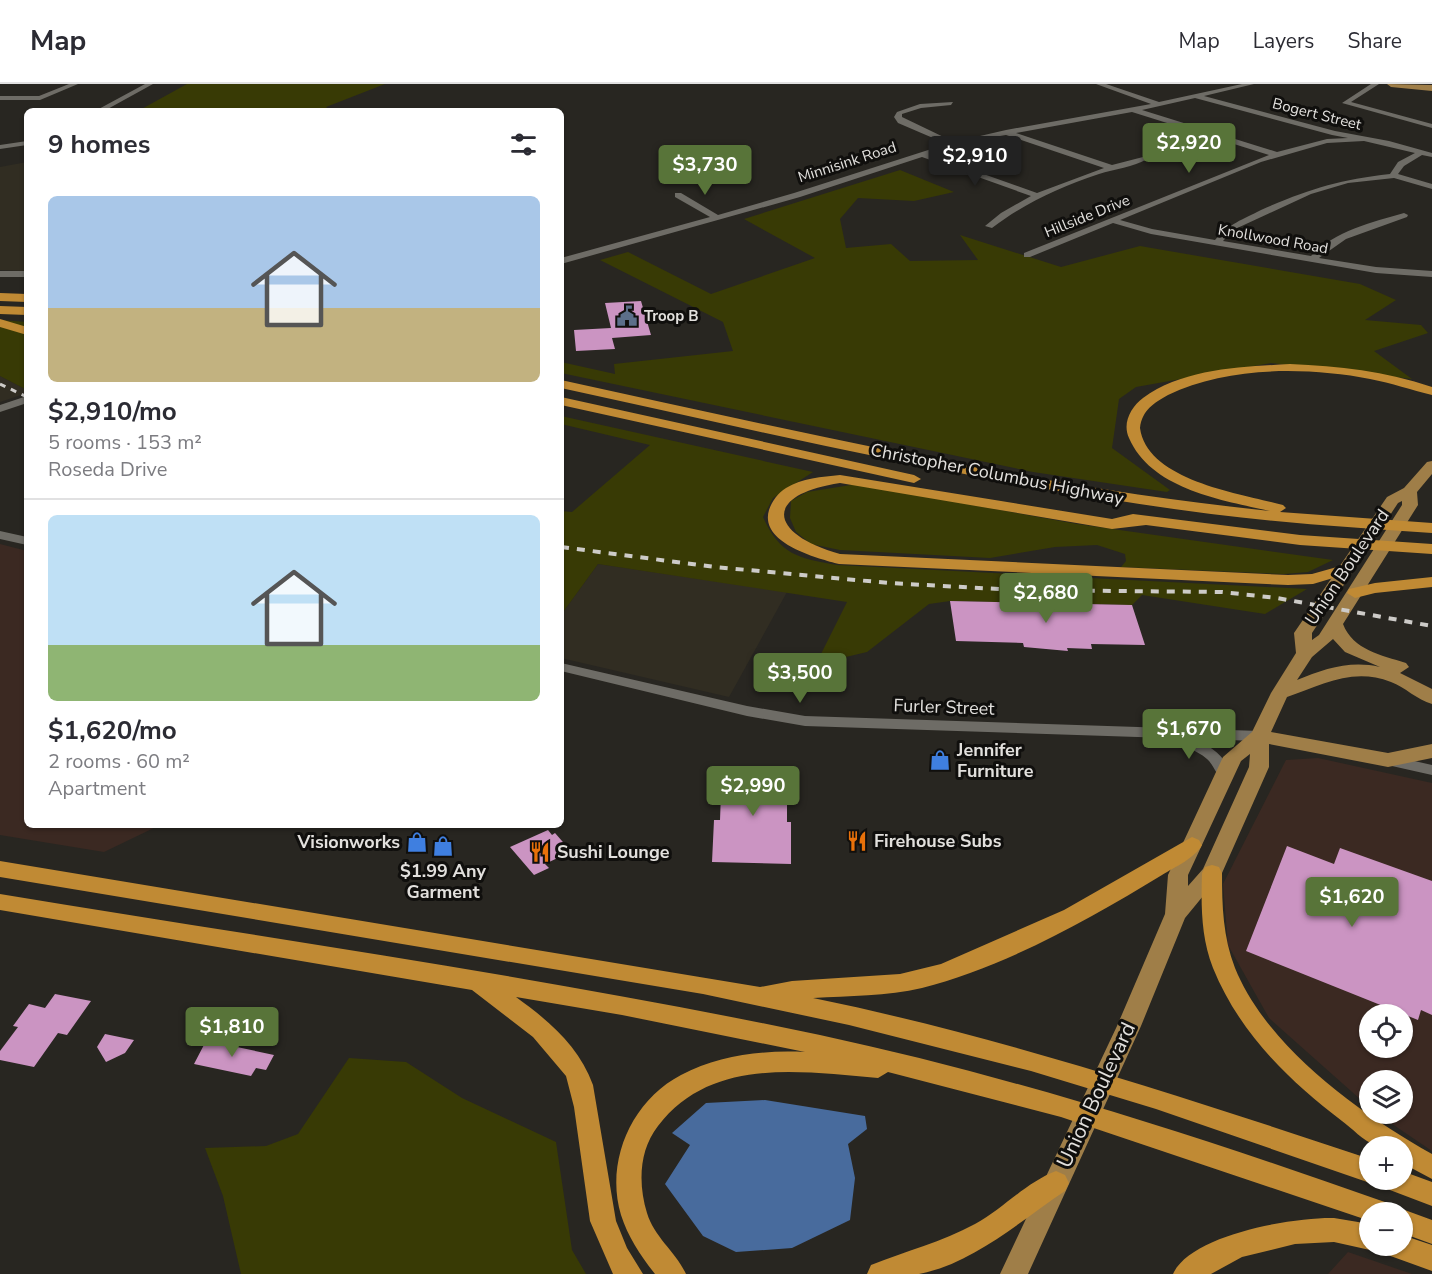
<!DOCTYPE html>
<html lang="en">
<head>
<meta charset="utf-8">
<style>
	body { margin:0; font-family:"Nunito Sans",sans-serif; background:#f2f2f3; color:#2b2b33; height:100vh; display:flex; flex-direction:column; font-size:22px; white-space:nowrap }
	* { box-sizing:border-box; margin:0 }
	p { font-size:20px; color:#7c7c81 }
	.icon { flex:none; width:33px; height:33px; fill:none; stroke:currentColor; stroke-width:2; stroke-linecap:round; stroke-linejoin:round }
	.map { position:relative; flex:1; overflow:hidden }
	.side { position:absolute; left:24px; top:24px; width:540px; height:720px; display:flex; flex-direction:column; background:#fff; border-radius:9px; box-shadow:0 2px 4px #0004 }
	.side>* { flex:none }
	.controls { position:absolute; left:1359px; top:920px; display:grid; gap:12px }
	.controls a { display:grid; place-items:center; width:54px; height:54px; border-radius:50%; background:#fff; box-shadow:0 2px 4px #0004; font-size:30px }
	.price { position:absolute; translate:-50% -51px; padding:0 14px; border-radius:6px; background:#587439; color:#fff; font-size:20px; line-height:39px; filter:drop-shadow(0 2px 3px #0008) }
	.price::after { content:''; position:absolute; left:50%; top:36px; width:18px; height:14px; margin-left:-9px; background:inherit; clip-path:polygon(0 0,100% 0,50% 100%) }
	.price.current { background:#222; color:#fff }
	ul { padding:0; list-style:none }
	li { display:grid; align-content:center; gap:12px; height:318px; padding:0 24px }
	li+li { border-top:2px solid #e1e1e2 }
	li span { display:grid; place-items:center; height:186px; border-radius:9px; color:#555 }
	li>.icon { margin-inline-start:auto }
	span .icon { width:108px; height:108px; fill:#fffc; stroke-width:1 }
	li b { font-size:26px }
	h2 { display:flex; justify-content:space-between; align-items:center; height:72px; padding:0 24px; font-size:26px }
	header { display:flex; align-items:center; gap:36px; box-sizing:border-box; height:84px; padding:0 30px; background:#fff; border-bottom:2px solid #e1e1e2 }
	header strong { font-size:28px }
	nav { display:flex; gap:33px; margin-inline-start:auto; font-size:21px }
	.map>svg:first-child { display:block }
	.commercial { fill:#3b2922; fill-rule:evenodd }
	.built { fill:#312d22 }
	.green { fill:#383a05 }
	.water { fill:#486b9d }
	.building { fill:#cb94c2 }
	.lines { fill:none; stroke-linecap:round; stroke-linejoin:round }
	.minor { fill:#6e6c66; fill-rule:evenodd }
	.major { fill:#9f7e48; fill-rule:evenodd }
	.highway { fill:#c08a34; fill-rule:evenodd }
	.rail-far1 { stroke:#cdcbc8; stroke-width:3; stroke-dasharray:6 6; stroke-linecap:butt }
	.rail { stroke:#cdcbc8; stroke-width:4; stroke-dasharray:8 8; stroke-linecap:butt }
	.labels { text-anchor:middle; stroke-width:6; stroke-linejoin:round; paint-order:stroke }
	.far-street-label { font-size:15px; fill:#e2e0dd; stroke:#100f0d }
	.far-poi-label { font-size:15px; font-weight:bold; fill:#e2e0dd; stroke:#100f0d; text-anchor:start }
	.street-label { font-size:18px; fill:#e2e0dd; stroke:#100f0d }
	.poi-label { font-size:18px; font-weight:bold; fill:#e2e0dd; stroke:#100f0d; text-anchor:start }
	.near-street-label { font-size:21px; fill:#e2e0dd; stroke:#100f0d }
</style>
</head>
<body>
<header>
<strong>Map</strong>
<nav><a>Map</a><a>Layers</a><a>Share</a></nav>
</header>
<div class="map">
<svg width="1432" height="1190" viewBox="0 0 1432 1190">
	<rect width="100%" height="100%" fill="#282621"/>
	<path class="commercial" d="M0,460L27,467V741H160L104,768L0,751Z
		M1318,674L1432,699V1067L1376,1029H1402V996H1370L1369,1023L1269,934L1228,861L1223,800L1286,676ZM1370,930H1402V963H1370Z
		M1348,1168L1412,1190H1328Z"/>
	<path class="built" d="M27,78V187L0,186V83Z
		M0,292L27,306V309L0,318Z
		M598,480L787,508L729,613L561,574V531Z"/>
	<path class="green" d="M187,0H385L326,23L331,27H138Z
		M900,86L954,108L914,117L858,114L840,135L846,164L891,160L910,177L978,176L960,151L1061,183L1140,162L1360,200L1396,216L1365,236L1421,241L1428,249L1374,267L1412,295L1271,279L1136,303L1119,315L1112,364L1170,406L1167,408L1033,388L561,289V278L615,290L614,280L733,267L723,238L600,176L628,168L711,210L815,174L744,135Z
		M0,236L27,238V306L0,292Z
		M561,332L813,388L773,414L763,433C780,471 798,474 837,481L1307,505L1265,530L1142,511L1132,521L950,517L929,520L867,568L816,580L847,518L598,480L561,531V481L564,477L561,476V427L572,428L650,361L561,340Z
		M857,400L1077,440L1333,476L1308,488L1284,490L1121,483L1126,477L1125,470L1097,461L1055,463L990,474L840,466L811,460L796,448L790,434L791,417L807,408Z
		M349,974L406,978L462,1014L556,1058L572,1166L586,1190H241L223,1112L205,1064L266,1062L298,1050Z"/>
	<path class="water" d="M765,1016L865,1032L867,1045L848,1060L855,1094L850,1136L792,1164L736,1168L703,1152L665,1100L690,1061L672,1049L706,1019Z"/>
	<path class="building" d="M641,217L651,251L612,254L615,265L576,267L574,246L611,244L605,219Z
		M950,517L1132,521L1145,561L1091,560L1092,565L1067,564L1068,567L1024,563L1023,559L956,557Z
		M722,682L787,684V738H791V780L712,778L714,736H720Z
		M548,746L552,751L555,749L569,765L566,767L568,769L545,780L549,784L534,791L510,763Z
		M1287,762L1334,780L1340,764L1432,797V931L1421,926L1418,936L1246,867Z
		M55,910L91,917L67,951L58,949L34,983L0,976V967L18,943L13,942L29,920L45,924Z
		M105,950L134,956L125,969L106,978L97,963Z
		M207,955L238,961L237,963L274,971L266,986L256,984L251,992L194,980Z"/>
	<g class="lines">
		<path class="minor" d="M69,0H78L40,16H0V12H39Z
			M145,0H153L104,27H95Z
			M1096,0H1106L1159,18L1242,0H1254L1204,12L1335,47L1389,57L1432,69V73L1422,71L1404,82L1398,90L1432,100V105L1394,94L1348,99L1311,110L1233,146L1223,157L1311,172C1335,147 1372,138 1404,129L1408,131L1407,133L1346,155L1319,174L1376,183L1432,187V193L1376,189L1151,150L1113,139L1030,173H1024V169L1269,71L1132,28L1016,49L1112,81L1143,73L1147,75C1134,83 1114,85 1099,90C1060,103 1025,119 992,144L985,142L1001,129L1031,112L922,73L800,113L561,180V174L710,133L675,113V109H681L718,131L794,109L947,60L898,39L894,33L897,28L920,20L953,18L951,21L921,24L902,30V33L954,58L1006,46L1151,20ZM1195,14L1332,51L1348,54L1327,55L1277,68L1142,26ZM1006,51L1104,84L1037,109L930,71L971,57ZM1364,57L1415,69L1398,78L1390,90C1338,96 1309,105 1261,126C1242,136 1230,139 1215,156L1152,145L1120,136L1261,78L1327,59Z
			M1371,0H1379L1351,18L1432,40V44L1342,19Z
			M27,57V61L0,65V61Z
			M0,187H27V193H0Z
			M27,312V319L0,328V321Z
			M0,447L27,453V461L0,455Z
			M561,579L747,622L805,632L1260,647L1267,652L1260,657L1194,655C1213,663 1224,672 1233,691L1231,695C1217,699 1216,683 1207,675C1196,665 1180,662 1168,654L805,642L747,632L561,587Z
			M1388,671L1432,681V691L1383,680L1381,676L1383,672Z"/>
		<path class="major" d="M1387,0L1432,1V7L1391,3Z
			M1432,377V390L1417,408L1418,421L1343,540C1353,566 1381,571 1406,579L1409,583L1400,589L1432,605V620C1417,616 1405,603 1391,598C1352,583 1323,601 1287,613L1271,648L1388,669L1432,660V674L1388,683L1269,660V683L1222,789L1185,834L1141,942L1028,1190H1000L1117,942L1165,830L1168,791L1223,673L1252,648L1271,609L1296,569L1294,549L1387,413L1404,404L1427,378ZM1402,417V421L1319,551L1312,556V549L1398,419ZM1333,555L1345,568L1380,583C1350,576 1324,585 1297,596L1312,573ZM1250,670L1249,683L1203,785L1188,802V791L1241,677Z"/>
		<path class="highway" d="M0,209L27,210V218L0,217Z
			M0,222L27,223V231L0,230Z
			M0,235L27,243V251L0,243Z
			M1290,280C1339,282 1385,287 1432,303V311C1411,306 1392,299 1370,295C1307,283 1227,282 1168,311C1154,319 1142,326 1140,344C1147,397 1242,410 1283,421L1286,424L1280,428L1432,439V449C1358,444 1284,439 1211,430C992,402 776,351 561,304V296C796,347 1031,402 1270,427C1221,416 1151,405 1129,354C1122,339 1131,323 1143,314C1184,284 1242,283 1290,280Z
			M561,313L914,391L921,395L914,399L561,321Z
			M840,391L1112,435L1133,430L1300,451L1432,460V470L1300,461L1146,441L1112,445L840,399C761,411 770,451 840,470L1288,491L1312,490L1344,481L1352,486L1350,489L1313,500L1288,501L839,480C817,474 759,459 769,426C772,417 778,409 786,404C802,394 822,393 840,391Z
			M1432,493V503L1375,509L1355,514L1347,509L1349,505L1375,499Z
			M1192,753L1199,756L1202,761C1195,774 1175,783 1162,791C1090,835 1005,883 922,904C887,912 849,912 813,914C1003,953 1186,1014 1370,1075V1095H1402V1087L1432,1098V1122L1382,1103L1378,1095L1370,1099L1156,1025L1031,987L849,941L703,910L0,793V777L760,903L792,897L900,890L941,880L1064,826Z
			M1212,781L1219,783L1222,789C1222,822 1223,853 1235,884C1267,963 1360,1030 1432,1070V1095L1402,1079V1062C1395,1062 1382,1064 1375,1061C1363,1057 1352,1044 1342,1037C1288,996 1239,948 1213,884C1201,853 1201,822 1202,789L1205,783Z
			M0,810C273,855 549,894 820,951C1010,992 1196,1051 1379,1116L1388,1119L1392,1128H1370V1137L1061,1033L888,988L878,994C801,988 712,972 658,1042C639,1066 638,1100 647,1129C654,1153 676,1168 686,1190H655C641,1172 628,1153 621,1131C605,1078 631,1017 681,991C719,971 762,966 805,968L622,931L516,913C549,937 579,962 593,1001L616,1137L627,1164L643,1190H613L590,1137L574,1023L566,992L533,953L472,906L0,826Z
			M1056,1087L1065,1091L1069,1099L1065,1107C1020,1137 974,1179 919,1190C903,1190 884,1190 867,1190L871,1181C906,1167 942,1158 975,1140C1003,1125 1025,1099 1056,1087Z
			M1402,1125L1432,1136V1160L1402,1149V1128H1394Z
			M1334,1134L1370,1140V1161L1379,1162L1370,1166L1334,1158L1295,1160L1242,1173L1211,1190H1173C1191,1150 1295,1133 1334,1134Z
			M1402,1151L1432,1161V1187L1385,1170L1381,1161H1402Z"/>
		<path class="rail-far1" d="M0,300L27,313"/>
		<path class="rail" d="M561,463L715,483L889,499L1017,506L1222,508L1277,514L1432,542"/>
	</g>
	<defs>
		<g id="civic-bare" transform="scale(1.62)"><path d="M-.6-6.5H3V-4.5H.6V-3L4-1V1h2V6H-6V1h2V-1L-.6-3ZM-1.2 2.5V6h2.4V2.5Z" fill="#5c6f8a" stroke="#100f0d" stroke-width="2.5" paint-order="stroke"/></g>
		<g id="shop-bare" transform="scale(1.62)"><path d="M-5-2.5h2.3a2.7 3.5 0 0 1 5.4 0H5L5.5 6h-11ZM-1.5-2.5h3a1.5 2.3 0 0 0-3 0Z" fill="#3f7fe0" stroke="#100f0d" stroke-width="2.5" paint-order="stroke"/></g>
		<g id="restaurant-bare" transform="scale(1.62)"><path d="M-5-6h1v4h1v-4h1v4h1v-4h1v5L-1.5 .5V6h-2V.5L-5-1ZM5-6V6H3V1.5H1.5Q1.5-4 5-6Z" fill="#e8710a" stroke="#100f0d" stroke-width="2.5" paint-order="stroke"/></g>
	</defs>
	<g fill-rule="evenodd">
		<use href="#civic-bare" x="627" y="232"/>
		<use href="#shop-bare" x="940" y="676"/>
		<use href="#restaurant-bare" x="857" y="757"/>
		<use href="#shop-bare" x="417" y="758"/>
		<use href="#shop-bare" x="443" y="762"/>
		<use href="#restaurant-bare" x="540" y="768"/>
	</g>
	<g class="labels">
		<g class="far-street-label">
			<text transform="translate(1317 30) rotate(14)" y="5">Bogert Street</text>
			<text transform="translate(847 78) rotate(-18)" y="5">Minnisink Road</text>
			<text transform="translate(1087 132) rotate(-22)" y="5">Hillside Drive</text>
			<text transform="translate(1273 155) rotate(10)" y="5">Knollwood Road</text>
		</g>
		<g class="far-poi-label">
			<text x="644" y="237">Troop B</text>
		</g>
		<g class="street-label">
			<text transform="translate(997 390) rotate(11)" y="6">Christopher Columbus Highway</text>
			<text transform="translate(1347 483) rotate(-56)" y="6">Union Boulevard</text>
			<text transform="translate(944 623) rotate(2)" y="6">Furler Street</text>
		</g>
		<g class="poi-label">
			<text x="957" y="672">Jennifer<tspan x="957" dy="21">Furniture</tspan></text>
			<text x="874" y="763">Firehouse Subs</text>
			<text x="400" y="764" text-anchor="end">Visionworks</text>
			<text x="557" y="774">Sushi Lounge</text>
			<text x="443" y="793" text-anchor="middle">$1.99 Any<tspan x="443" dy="21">Garment</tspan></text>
		</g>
		<g class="near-street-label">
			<text transform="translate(1096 1011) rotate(-65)" y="7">Union Boulevard</text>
		</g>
	</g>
</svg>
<div class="controls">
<a><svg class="icon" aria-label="locate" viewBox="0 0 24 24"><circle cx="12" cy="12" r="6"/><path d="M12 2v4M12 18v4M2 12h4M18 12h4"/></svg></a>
<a><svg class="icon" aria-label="layers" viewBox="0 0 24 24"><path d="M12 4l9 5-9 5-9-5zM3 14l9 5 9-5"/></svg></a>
<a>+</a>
<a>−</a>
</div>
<b class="price" style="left:1189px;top:90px">$2,920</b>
<b class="price current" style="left:975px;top:103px">$2,910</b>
<b class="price" style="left:705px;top:112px">$3,730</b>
<b class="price" style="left:1046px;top:540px">$2,680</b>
<b class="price" style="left:800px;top:620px">$3,500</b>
<b class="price" style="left:1189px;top:676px">$1,670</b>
<b class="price" style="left:753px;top:733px">$2,990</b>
<b class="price" style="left:1352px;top:844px">$1,620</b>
<b class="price" style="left:232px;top:974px">$1,810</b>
<section class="side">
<h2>9 homes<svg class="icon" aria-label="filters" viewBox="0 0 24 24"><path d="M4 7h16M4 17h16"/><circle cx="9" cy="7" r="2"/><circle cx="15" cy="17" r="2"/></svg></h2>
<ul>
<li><span style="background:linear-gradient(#a9c7e8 60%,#c2b280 0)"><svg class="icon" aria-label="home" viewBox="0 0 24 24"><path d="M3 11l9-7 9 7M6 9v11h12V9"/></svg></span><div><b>$2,910/mo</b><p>5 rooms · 153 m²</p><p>Roseda Drive</p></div></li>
<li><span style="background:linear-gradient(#bfe0f5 70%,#8fb573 0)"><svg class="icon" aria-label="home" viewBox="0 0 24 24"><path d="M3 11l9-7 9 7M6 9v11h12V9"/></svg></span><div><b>$1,620/mo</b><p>2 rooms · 60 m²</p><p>Apartment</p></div></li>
</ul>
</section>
</div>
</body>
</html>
